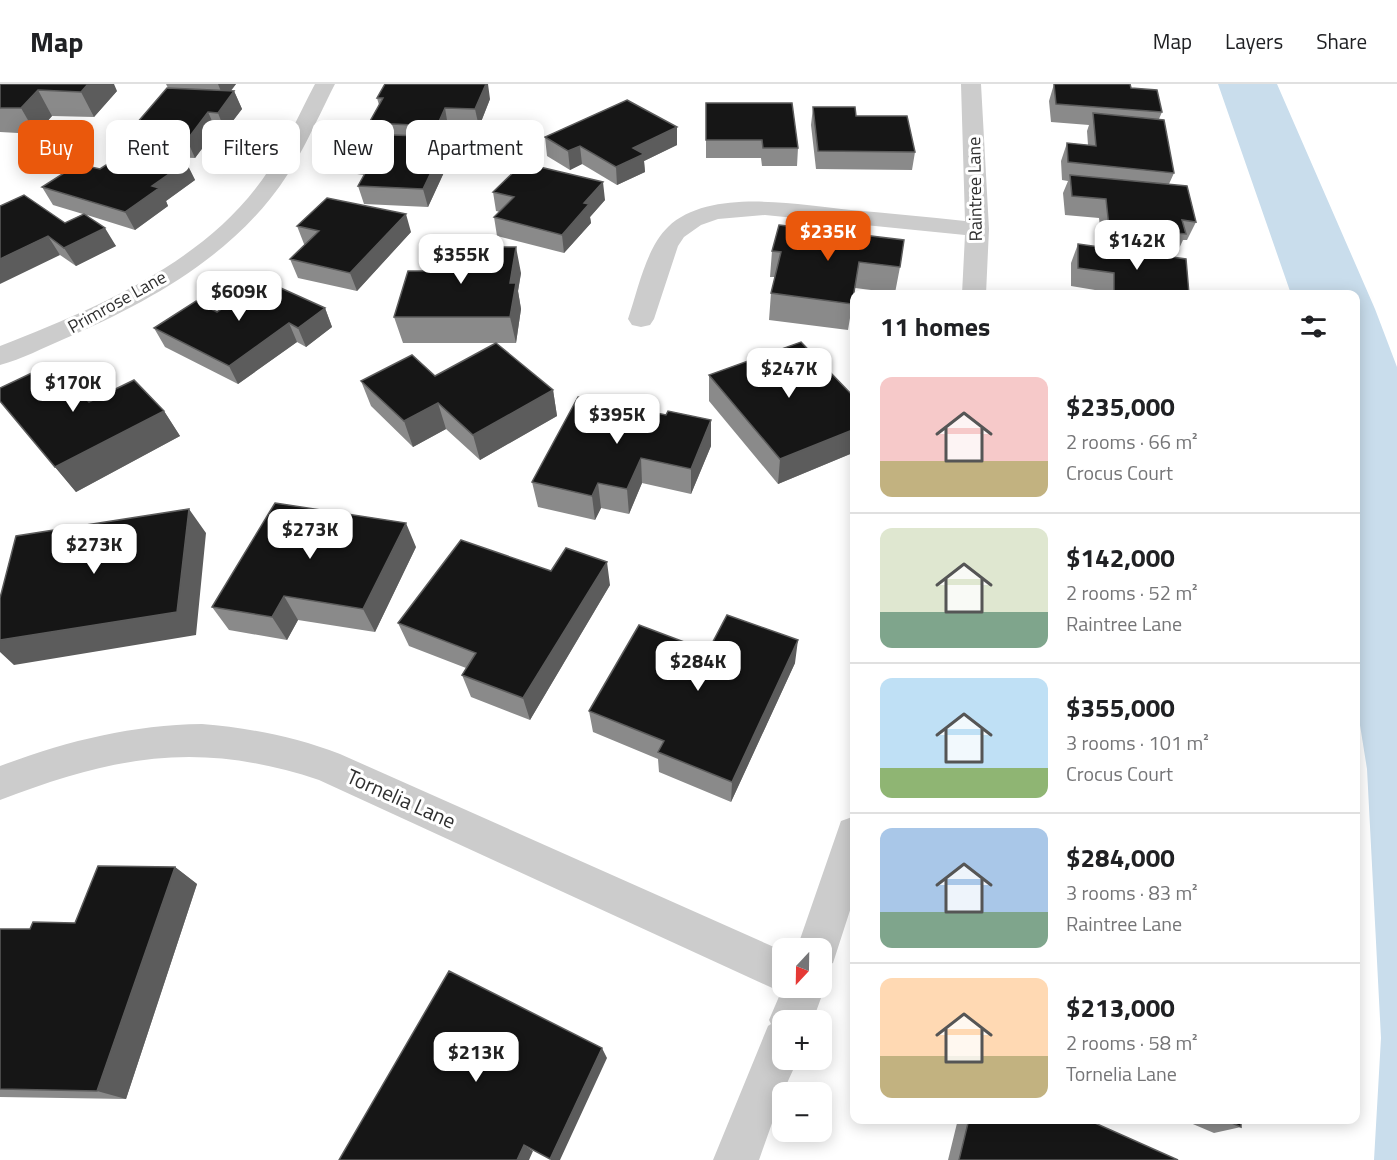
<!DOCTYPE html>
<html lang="en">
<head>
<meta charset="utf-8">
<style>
	body { margin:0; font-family:"Titillium Web",sans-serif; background:#f2f2f2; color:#202124; height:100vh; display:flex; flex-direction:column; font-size:22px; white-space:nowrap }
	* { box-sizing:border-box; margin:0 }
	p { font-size:20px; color:#757577 }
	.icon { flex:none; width:33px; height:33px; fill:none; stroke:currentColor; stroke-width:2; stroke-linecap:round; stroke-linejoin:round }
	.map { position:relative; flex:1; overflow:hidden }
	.panel { position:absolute; left:850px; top:206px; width:510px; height:834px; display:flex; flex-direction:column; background:#fff; border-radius:12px; box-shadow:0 3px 15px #0003 }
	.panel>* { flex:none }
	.hud { position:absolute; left:18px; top:36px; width:570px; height:54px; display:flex; gap:12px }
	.needle { width:39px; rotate:202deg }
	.buttons { position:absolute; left:772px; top:854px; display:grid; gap:12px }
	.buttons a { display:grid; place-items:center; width:60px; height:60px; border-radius:12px; background:#fff; box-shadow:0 3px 15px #0003; font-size:30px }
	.price { position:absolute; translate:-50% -51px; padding:0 14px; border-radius:12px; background:#fff; color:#222; font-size:20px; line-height:39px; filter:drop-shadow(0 2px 3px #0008) }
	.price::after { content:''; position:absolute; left:50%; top:36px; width:18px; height:14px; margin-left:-9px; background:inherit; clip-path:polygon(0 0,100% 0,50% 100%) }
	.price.on { background:#ea580c; color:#fff }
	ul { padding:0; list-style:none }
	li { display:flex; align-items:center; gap:18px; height:150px; padding:0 30px }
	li+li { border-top:2px solid #e0e0e0 }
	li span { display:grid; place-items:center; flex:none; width:168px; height:120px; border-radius:12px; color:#555 }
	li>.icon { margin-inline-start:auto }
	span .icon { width:72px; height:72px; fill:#fffc; stroke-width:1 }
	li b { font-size:26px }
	h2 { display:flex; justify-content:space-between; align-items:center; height:72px; padding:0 30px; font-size:26px }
	.chip { padding:0 21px; border-radius:12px; background:#fff; box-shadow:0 3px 15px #0003; font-size:21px; line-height:54px }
	.chip.on { background:#ea580c; color:#fff }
	header { display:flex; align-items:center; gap:36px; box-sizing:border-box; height:84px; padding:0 30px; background:#fff; border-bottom:2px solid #e0e0e0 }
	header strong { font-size:28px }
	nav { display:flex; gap:33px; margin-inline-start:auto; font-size:21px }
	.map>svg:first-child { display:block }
	.water { fill:#c9ddec }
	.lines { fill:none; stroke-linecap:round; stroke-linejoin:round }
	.street { fill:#ccc; fill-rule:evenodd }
	.wall { fill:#8a8a8a }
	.shaded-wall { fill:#5c5c5c }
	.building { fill:#161616; stroke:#5c5c5c; stroke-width:1.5 }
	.labels { text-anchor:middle; stroke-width:6; stroke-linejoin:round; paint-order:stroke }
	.far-street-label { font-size:18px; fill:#2f2f2f; stroke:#fff }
	.street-label { font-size:21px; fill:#2f2f2f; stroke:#fff }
</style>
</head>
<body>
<header>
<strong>Map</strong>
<nav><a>Map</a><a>Layers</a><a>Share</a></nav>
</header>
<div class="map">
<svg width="1397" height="1076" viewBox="0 0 1397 1076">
	<rect width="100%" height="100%" fill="#fff"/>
	<path class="water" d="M1218,0H1277L1375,225L1397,283V1076H1374L1381,954L1367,685L1356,616V210H1291Z"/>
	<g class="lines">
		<path class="street" d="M315,0H335C315,39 298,81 270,115C217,181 140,222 64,255C43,264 22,275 0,281V262C94,225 201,181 262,96C284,66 298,32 315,0Z
			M961,0H981L989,145L986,210H962L965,151L765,131L718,135L701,141L684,153L678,162L654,235L650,241L641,243L632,241L628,235C638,206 646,164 668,143C710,103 799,121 851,126C889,129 927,133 965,137Z
			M202,640C250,644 295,653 340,670L783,867V903H822V895L825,903L813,936H783V975H798L783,1008L759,1076H713L768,942L771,940L769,936L781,908L319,696C199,656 115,672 0,716V682C67,657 131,641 202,640Z
			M855,732V811L833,879L822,883V864H797L841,737Z"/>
	</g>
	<path class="wall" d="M0,0L117,7L94,33L52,32L36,50L0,48Z
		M166,0H236L231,7H234L242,25L225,47L216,46L195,74L170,73L186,78L195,96L166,117L168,122L135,146L87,131L116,162L76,182L60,171L0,122L65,139L83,130L53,121L42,103L100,85L131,66L124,54L168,4Z
		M1054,0L1131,4L1162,28L1159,35L1174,89L1169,100L1196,138L1187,156H1183L1177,169L1102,161L1099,134L1065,131L1063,109L1068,97L1062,96L1061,77L1067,59L1088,61L1087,47L1089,41L1051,38L1049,17Z
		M377,14L490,15L479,43L448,42L444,53L452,71L428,123L364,120L358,102L364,91L357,90L351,72L372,50L369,39L379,21Z
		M706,19L798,64L797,82H762L761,74H706Z
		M813,23L856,32L915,68L912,86L816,85L811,41Z
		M677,43V61L644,77L645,88L617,101L582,80L570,86L547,72L545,53Z
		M493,108L605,116L590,133L591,139L564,169L497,152L494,133L500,128L496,127Z
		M297,142L411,148L357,207L298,194L290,175L305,161L304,160Z
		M1078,160L1189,210H1107V208L1071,202V179Z
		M772,167L900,183L895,209L855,204L848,246L769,236L771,209L775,193H770Z
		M521,189L518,207L521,225L516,259H403L394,233Z
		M325,224L332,243L306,263L297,258L238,300L165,263L154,244L217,228Z
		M709,291L855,314V368L778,400L709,317Z
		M435,292L553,306L557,332L480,376L446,345L413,363L371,322L361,297Z
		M578,313L711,362L691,410L642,399L629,430L601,424L595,436L538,423L532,398Z
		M0,317L89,318L164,327L180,352L76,408Z
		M416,463L375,548L298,536L287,556L229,546L212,523Z
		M551,487L610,501L530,636L471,613L462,591L466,584L409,562L398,539Z
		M708,567L795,579L731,718L659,688L658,675L593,648L589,627Z
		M175,783L197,800L126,1015L0,1013V845H30L75,839Z
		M958,1035H1086L1178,1076H948Z
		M1181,1035H1241V1043L1214,1049Z"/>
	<path class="shaded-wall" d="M88,0H114L117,7L94,33L81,8Z
		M218,0H236L224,15Z
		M486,0H488L490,15L479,43L475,25Z
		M38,6L52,32L36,50L21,24Z
		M234,7L242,25L225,47L218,29Z
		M445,24L448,42L441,60L437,42Z
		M208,28L216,46L195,74L187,56Z
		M677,43V61L644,77L645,88L617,101L616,83L633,64Z
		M448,53L452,71L428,123L423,105Z
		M580,62L582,80L570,86L568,67Z
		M186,78L195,96L166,117L168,122L135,146L125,128L152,102Z
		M603,98L605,116L590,133L591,139L564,169L562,151L584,119Z
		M406,130L411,148L357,207L350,189Z
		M105,144L116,162L76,182L64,164Z
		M48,152L60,171L0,200V175Z
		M516,163L521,189L518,207L521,225L516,259L510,233V199Z
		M325,224L332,243L306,263L298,244Z
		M289,239L297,258L238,300L229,282Z
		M553,306L557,332L480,376L473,351Z
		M438,319L446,345L413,363L404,337Z
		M164,327L180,352L76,408L55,383Z
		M711,336V362L691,410V385Z
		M855,345V368L778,400L780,375Z
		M641,374L642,399L629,430L627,405Z
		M598,399L601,424L595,436L592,412Z
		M189,425L206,449L196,551L14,581L0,568V556Z
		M406,439L416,463L375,548L363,525Z
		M607,478L610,501L530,636L523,614Z
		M284,512L298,536L287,556L272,533Z
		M798,556L795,579L731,718L732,698Z
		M175,783L197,800L126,1015L97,1007Z
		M602,964L607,974L560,1076H551L550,1075Z
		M524,1061L533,1067L529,1076H517Z"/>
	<path class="building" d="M0,0H88L81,8L38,6L21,24H0Z
		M385,0H486L475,25L445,24L437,42L369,39L383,14H377Z
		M1054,0H1130L1131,4L1157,6L1162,28L1056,20Z
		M167,4L234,7L218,29L208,28L187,56L124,54Z
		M627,16L677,43L633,64L644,70L616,83L580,62L568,67L545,53Z
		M706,19H792L798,64H763L762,56H706Z
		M813,23H855L856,32H907L915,68L818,67Z
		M1093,29L1164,36L1174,89L1068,78L1067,59L1096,62Z
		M364,50L448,53L423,105L358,102L374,73L351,72Z
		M134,63L186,78L152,102L159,104L125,128L42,103L78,80L100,85Z
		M523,79L603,98L584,119L589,120L562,151L494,133L514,113L493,108Z
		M1070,91L1187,102L1196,138L1182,136L1186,150L1109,143L1106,115L1072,112Z
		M24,111L65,139L84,130L105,144L64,164L48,152L0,175V122Z
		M327,114L406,130L350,189L290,175L319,147L297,142Z
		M779,141L904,156L900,183L859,178L852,220L771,209L781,168L772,167Z
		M1078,160L1186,175L1189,210H1114V189L1078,184Z
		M435,163H516L510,199H516L510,233H394L408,187H428Z
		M263,196L325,224L298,244L289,239L229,282L154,244L196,217L217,228Z
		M801,258L855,314V345L780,375L709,291Z
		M496,259L553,306L473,351L438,319L404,337L361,297L412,271L435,292Z
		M53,279L89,318L134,296L164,327L55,383L0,317V304Z
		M578,313L666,331L668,327L711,336L691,385L641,374L627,405L598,399L592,412L532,398Z
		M275,419L406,439L363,525L284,512L272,533L212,523Z
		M189,425L177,528L0,556V514L16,452Z
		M461,456L551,487L566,464L607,478L523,614L462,591L476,569L398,539Z
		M727,531L798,556L732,698L658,668L664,657L589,627L639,541L708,567Z
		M98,782L175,783L97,1007L0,1005V845H30L33,838L75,839Z
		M449,887L602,964L550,1075L524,1061L517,1076H339Z
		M969,1035H1086L1178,1076H959Z
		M1223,1035H1241V1043Z"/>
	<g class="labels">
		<g class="far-street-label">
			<text transform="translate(975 105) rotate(-91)" y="6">Raintree Lane</text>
			<text transform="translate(117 218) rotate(-29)" y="6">Primrose Lane</text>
		</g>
		<g class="street-label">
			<text transform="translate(401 715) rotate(24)" y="7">Tornelia Lane</text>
		</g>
	</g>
</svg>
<div class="buttons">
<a><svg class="needle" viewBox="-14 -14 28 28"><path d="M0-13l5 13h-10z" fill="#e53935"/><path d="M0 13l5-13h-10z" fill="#757577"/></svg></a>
<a>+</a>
<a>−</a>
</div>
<b class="price on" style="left:828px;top:178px">$235K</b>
<b class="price" style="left:1137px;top:187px">$142K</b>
<b class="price" style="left:461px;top:201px">$355K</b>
<b class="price" style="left:239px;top:238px">$609K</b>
<b class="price" style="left:789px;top:315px">$247K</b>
<b class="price" style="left:73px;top:329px">$170K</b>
<b class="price" style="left:617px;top:361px">$395K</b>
<b class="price" style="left:310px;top:476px">$273K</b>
<b class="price" style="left:94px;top:491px">$273K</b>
<b class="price" style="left:698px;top:608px">$284K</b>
<b class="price" style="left:476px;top:999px">$213K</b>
<div class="hud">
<a class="chip on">Buy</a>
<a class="chip">Rent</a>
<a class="chip">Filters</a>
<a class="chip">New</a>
<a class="chip">Apartment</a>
</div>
<section class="panel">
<h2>11 homes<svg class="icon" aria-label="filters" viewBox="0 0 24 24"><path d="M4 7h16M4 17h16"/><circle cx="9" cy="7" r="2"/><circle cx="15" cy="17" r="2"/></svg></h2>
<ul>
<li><span style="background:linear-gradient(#f6c9c9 70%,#c2b280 0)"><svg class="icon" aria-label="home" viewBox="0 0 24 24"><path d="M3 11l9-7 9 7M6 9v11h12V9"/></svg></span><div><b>$235,000</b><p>2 rooms · 66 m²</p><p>Crocus Court</p></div></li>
<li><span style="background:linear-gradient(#dfe7d0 70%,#7fa58c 0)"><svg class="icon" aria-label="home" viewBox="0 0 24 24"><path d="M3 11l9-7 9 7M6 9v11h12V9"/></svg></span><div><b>$142,000</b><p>2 rooms · 52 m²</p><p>Raintree Lane</p></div></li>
<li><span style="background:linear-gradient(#bfe0f5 75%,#8fb573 0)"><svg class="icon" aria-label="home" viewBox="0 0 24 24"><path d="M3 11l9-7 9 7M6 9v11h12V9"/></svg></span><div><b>$355,000</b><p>3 rooms · 101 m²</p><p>Crocus Court</p></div></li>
<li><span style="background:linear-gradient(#a9c7e8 70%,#7fa58c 0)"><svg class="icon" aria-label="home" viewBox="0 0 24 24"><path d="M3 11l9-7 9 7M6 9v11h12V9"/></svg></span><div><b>$284,000</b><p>3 rooms · 83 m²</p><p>Raintree Lane</p></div></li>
<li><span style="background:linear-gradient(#ffd9b3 65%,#c2b280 0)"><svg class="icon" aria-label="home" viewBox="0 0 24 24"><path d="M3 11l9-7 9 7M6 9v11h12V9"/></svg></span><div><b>$213,000</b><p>2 rooms · 58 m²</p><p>Tornelia Lane</p></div></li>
</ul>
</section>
</div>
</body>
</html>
